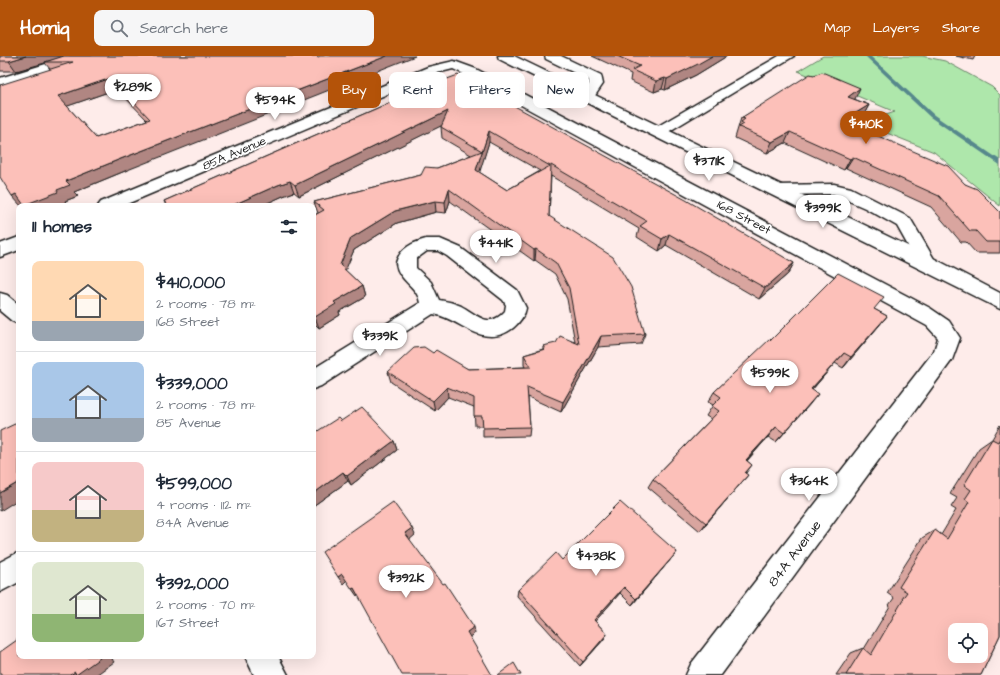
<!DOCTYPE html>
<html lang="en">
<head>
<meta charset="utf-8">
<style>
	body { margin:0; font-family:"Architects Daughter",sans-serif; background:#f6f6f7; color:#1f2937; height:100vh; display:flex; flex-direction:column; font-size:15px; white-space:nowrap }
	* { box-sizing:border-box; margin:0 }
	p { font-size:13px; color:#747a83 }
	.icon { flex:none; width:22px; height:22px; fill:none; stroke:currentColor; stroke-width:2; stroke-linecap:round; stroke-linejoin:round }
	.map { position:relative; flex:1; overflow:hidden }
	.sheet { position:absolute; left:16px; top:147px; width:300px; height:456px; display:flex; flex-direction:column; background:#fff; border-radius:8px; box-shadow:0 4px 16px #0002 }
	.sheet>* { flex:none }
	.banner { position:absolute; left:328px; top:16px; width:380px; height:36px; display:flex; gap:8px }
	.controls { position:absolute; left:948px; top:567px; display:grid; gap:8px }
	.controls a { display:grid; place-items:center; width:40px; height:40px; border-radius:8px; background:#fff; box-shadow:0 4px 16px #0002; font-size:20px }
	.price { position:absolute; translate:-50% -34px; padding:0 9px; border-radius:14px; background:#fff; color:#222; font-size:13px; line-height:26px; filter:drop-shadow(0 1px 2px #0008) }
	.price::after { content:''; position:absolute; left:50%; top:24px; width:12px; height:9px; margin-left:-6px; background:inherit; clip-path:polygon(0 0,100% 0,50% 100%) }
	.price.on { background:#b45309; color:#fff }
	ul { padding:0; list-style:none }
	li { display:flex; align-items:center; gap:12px; height:100px; padding:0 16px }
	li+li { border-top:1px solid #e0e1e3 }
	li span { display:grid; place-items:center; flex:none; width:112px; height:80px; border-radius:8px; color:#555 }
	li>.icon { margin-inline-start:auto }
	span .icon { width:48px; height:48px; fill:#fffc; stroke-width:1 }
	li b { font-size:17px }
	h2 { display:flex; justify-content:space-between; align-items:center; height:48px; padding:0 16px; font-size:17px }
	.tag { padding:0 14px; border-radius:8px; background:#fff; box-shadow:0 4px 16px #0002; font-size:14px; line-height:36px }
	.tag.on { background:#b45309; color:#fff }
	header { display:flex; align-items:center; gap:24px; box-sizing:border-box; height:56px; padding:0 20px; background:#b45309; color:#fff }
	header strong { font-size:19px }
	nav { display:flex; gap:22px; margin-inline-start:auto; font-size:14px }
	.search { width:280px; height:36px; background:#f6f6f7; display:flex; align-items:center; gap:10px; box-sizing:border-box; padding:0 14px; border-radius:8px; color:#747a83; font-size:15px }
	.map>svg:first-child { display:block }
	.green { fill:#aee7ab; stroke:#658264 }
	.lines { fill:none; stroke-linecap:round; stroke-linejoin:round }
	.stream { fill:#57888c; fill-rule:evenodd }
	.minor-casing { stroke:#1c1c1c; stroke-width:3 }
	.secondary-casing { stroke:#1c1c1c; stroke-width:3 }
	.minor { fill:#fff; fill-rule:evenodd }
	.secondary { fill:#fff; fill-rule:evenodd }
	.wall { fill:#d9a59f; stroke:#1c1c1c; fill-rule:evenodd }
	.shaded-wall { fill:#b08682; stroke:#1c1c1c }
	.building { fill:#fcc0b9; stroke:#1c1c1c; fill-rule:evenodd }
	.labels { text-anchor:middle; stroke-width:3.5; stroke-linejoin:round; paint-order:stroke }
	.far-street-label { font-size:12px; fill:#1c1c1c; stroke:#fff }
	.street-label { font-size:14px; fill:#1c1c1c; stroke:#fff }
</style>
</head>
<body>
<header>
<strong>Homiq</strong>
<div class="search"><svg class="icon" aria-label="search" viewBox="0 0 24 24"><circle cx="10" cy="10" r="6"/><path d="M15 15l6 6"/></svg>Search here</div>
<nav><a>Map</a><a>Layers</a><a>Share</a></nav>
</header>
<div class="map">
<svg width="1000" height="619" viewBox="0 0 1000 619">
	<rect width="100%" height="100%" fill="#feecea"/>
	<filter id="ink" filterUnits="userSpaceOnUse"><feTurbulence type="fractalNoise" baseFrequency=".025" numOctaves="2"/><feDisplacementMap in="SourceGraphic" scale="8" xChannelSelector="R" yChannelSelector="G"/><feConvolveMatrix kernelMatrix="1 2 1 2 8 2 1 2 1" color-interpolation-filters="sRGB"/></filter>
	<g filter="url(#ink)">
		<path class="green" d="M823,0H922L945,5L992,31L1000,39V150L934,96L862,67L895,56L798,15Z"/>
		<g class="lines">
			<path class="stream" d="M865,0H870L934,59L1000,104V109L930,61Z"/>
			<g class="minor-casing">
				<path id="minor" d="M72,0H91L90,3L0,30V22Z
					M545,0H561L601,19L603,28L592,44H582L580,41L589,28V24L546,3Z
					M779,0H794L663,79H653L650,76L653,73Z
					M454,5L476,13L930,252L949,265L960,282L952,304L721,619H686L691,608L934,295L938,282L927,270L466,19L453,13L437,17L122,150H98L101,146L428,11Z
					M834,128L851,132L910,162L937,208L935,213L928,215L921,213L897,170L865,152L833,138L777,139L771,138L769,134L771,130L777,129Z
					M19,181V194L0,201V188Z
					M426,183H440L461,192L517,234L526,252C525,259 519,267 513,272C482,295 461,262 433,258L321,330L313,333V313L420,247C418,230 398,225 396,207C400,192 412,187 426,183ZM427,195H438L447,200L503,244L506,249L505,255C488,274 478,259 461,250C454,247 447,245 439,244L431,226L416,212V203Z
					M0,237L7,239L19,249V268L12,265L0,255Z
					M19,496V526L0,536V506Z
					M245,600H278L288,619H254Z"/>
			</g>
			<g class="secondary-casing">
				<path id="secondary" d="M498,0H514L935,203L1000,237V253L499,3Z"/>
			</g>
			<use href="#minor" class="minor"/>
			<use href="#secondary" class="secondary"/>
		</g>
		<path class="wall" d="M0,0H317L125,115L74,136L78,140L65,145L66,147L58,150H21L50,13L45,7L16,15H0ZM117,33L147,64L96,82L67,50Z
			M592,0H727L696,19L665,34L662,33L654,36L630,25L631,18Z
			M956,0H975L973,4Z
			M814,19L855,43H854L869,49L863,60L850,68L965,128L1000,156V197H976L966,186H961L931,151L846,112L844,114L785,87L767,97L735,82L741,62Z
			M428,30L794,207L788,218L759,243L666,189L659,195L637,181L639,173L551,120L549,160L645,278L641,288L598,291L561,356L528,341L530,371L529,380L483,381V370H475L474,351L448,341L435,355L391,326L388,316L433,297L468,313L525,311L524,309V299L543,293V290L575,286L567,243L555,218L535,204L534,205L450,145L446,157L436,156L397,167L354,194L345,214L362,230L365,241L339,256L340,259L319,272L314,267L313,268V160L318,157L314,146L421,119L437,112L471,99L442,82L441,71L442,69L299,140L294,136L283,140L261,150H166L164,145ZM489,86L540,115L507,134L479,116Z
			M874,253L887,260L843,312L835,307L812,334L810,348L776,386L768,381L747,405L752,409L746,417L741,427L700,475L648,431L653,423L711,363L706,360L713,349L708,346L714,336L771,284Z
			M341,365L394,385L397,394L351,429L348,425L313,450Z
			M1000,369V579L981,619H836L851,597L863,592L864,593L890,550L889,549L894,542L887,537L922,482L935,474L941,479L956,454L951,451L957,442L950,438L979,392L992,383Z
			M677,496L671,503L632,549L620,537L595,565L607,578L604,583L580,610L517,540L518,534Z"/>
		<path class="shaded-wall" d="M26,0H67L45,6V7L16,15L9,5Z
			M387,0H415L125,115L74,136L78,140L65,145L66,147L58,150H21L12,140L16,138L57,134L66,125L118,104Z
			M712,0H727L696,19L665,34L667,23Z
			M111,22L117,33L65,51L58,40Z
			M665,22L662,33L654,36L656,25Z
			M860,32L855,43L842,52L848,41Z
			M869,49L863,60L837,76L843,65Z
			M448,55L449,66L299,140L295,129Z
			M489,75V86L477,125L476,114Z
			M790,76L785,87L767,97L772,86Z
			M853,101L846,112L844,114L850,103Z
			M290,125L294,136L283,140L261,150H231L278,129Z
			M449,133L450,145L446,157L445,146Z
			M435,145L436,156L397,167L354,194L343,220L340,209L351,182L395,155Z
			M669,178L666,189L659,195L662,183Z
			M536,193L535,204L534,205V194Z
			M794,207L788,218L759,243L765,232Z
			M362,230L365,241L339,256L340,259L319,272L315,261L334,246Z
			M887,260L878,271L843,312L851,301Z
			M601,280L598,291L561,356L563,346Z
			M844,297L835,307L803,344L811,333Z
			M447,331L448,341L435,355L433,345Z
			M818,338L810,348L776,386L784,377Z
			M776,371L768,381L739,413L746,404Z
			M394,385L397,394L351,429L347,420Z
			M343,416L348,425L313,450V438Z
			M748,419L741,427L700,475L706,467Z
			M19,426V443L0,455V437Z
			M412,472L415,479L408,485L405,477Z
			M677,496L671,503L632,549L636,543Z
			M342,518L347,524L343,528L338,521Z
			M624,531L620,537L591,570L594,564Z
			M354,532L358,538L357,540L352,533Z
			M474,571L475,577L468,582L467,576Z
			M607,578L604,583L580,610L583,606Z
			M99,600H116L112,603L114,606L96,619H70Z"/>
		<path class="building" d="M0,0H26L9,5H0Z
			M64,0H317L318,1L320,0H387L118,104L66,125L70,129L57,134L58,136L24,149L16,138L12,140L0,121V29L73,6H45ZM111,22L150,63L96,82L58,40Z
			M617,0H712L698,8L667,23L665,22L656,25L632,14L640,10Z
			M822,16L860,32L848,41L869,49L843,65L948,110L965,128L977,133L1000,156V186H986L976,175H970L939,140L853,101L850,103L790,76L772,86L739,71L744,68L741,66L745,63L741,62L810,18L814,19Z
			M458,19L686,144L794,207L765,232L669,178L662,183L640,170L647,165L551,109L549,160L613,201L631,231L645,278L601,280L563,346L527,331L530,371L483,372L482,360H474V342L447,331L433,345L388,316L414,292L424,291L433,297L436,294L468,313L531,311L524,299L545,293L543,290L556,287L560,280L579,288L569,232L556,207L536,193L534,194L449,133L445,146L435,145L395,155L351,182L340,209L362,230L334,246L336,248L315,261L313,259V160L324,154L314,146L421,119L425,111L437,112L482,95L441,71L448,55L295,129L290,125L278,129L231,150H168L164,145L428,30ZM489,75L550,110L507,134L476,114Z
			M838,217L884,241L874,253L887,260L851,301L844,297L811,333L818,338L784,377L776,371L746,404L752,409L745,417L748,419L706,467L653,423L719,355L712,350L721,341L714,336L770,283L771,284Z
			M362,351L394,385L347,420L343,416L313,438V378L338,362L341,365Z
			M19,366V426L0,437V375Z
			M1000,382V579L981,619H846L863,592L871,599L903,544L902,543L907,536L899,531L935,474L947,483L969,446L965,443L971,434L964,429L992,383L998,386ZM955,574H981V600H955Z
			M393,446L412,472L405,477L443,528L445,527L474,571L467,576L492,619H402L354,532L352,533L342,518L338,521L322,496Z
			M620,446L677,496L636,543L624,531L594,564L607,578L583,606L518,534L556,497L562,504Z
			M19,580V600H99L100,602L76,619L75,616L70,619H0V596L17,584V582Z
			M514,607L521,619H498Z"/>
	</g>
	<g class="labels">
		<g class="far-street-label">
			<text transform="translate(234 97) rotate(-23)" y="4">85A Avenue</text>
			<text transform="translate(744 161) rotate(28)" y="4">168 Street</text>
		</g>
		<g class="street-label">
			<text transform="translate(794 497) rotate(-53)" y="5">84A Avenue</text>
		</g>
	</g>
</svg>
<div class="controls">
<a><svg class="icon" aria-label="locate" viewBox="0 0 24 24"><circle cx="12" cy="12" r="6"/><path d="M12 2v4M12 18v4M2 12h4M18 12h4"/></svg></a>
</div>
<b class="price" style="left:133px;top:52px">$289K</b>
<b class="price" style="left:275px;top:65px">$594K</b>
<b class="price on" style="left:866px;top:89px">$410K</b>
<b class="price" style="left:709px;top:126px">$371K</b>
<b class="price" style="left:823px;top:173px">$399K</b>
<b class="price" style="left:496px;top:208px">$441K</b>
<b class="price" style="left:380px;top:301px">$339K</b>
<b class="price" style="left:770px;top:338px">$599K</b>
<b class="price" style="left:809px;top:446px">$364K</b>
<b class="price" style="left:596px;top:521px">$438K</b>
<b class="price" style="left:406px;top:543px">$392K</b>
<div class="banner">
<a class="tag on">Buy</a>
<a class="tag">Rent</a>
<a class="tag">Filters</a>
<a class="tag">New</a>
</div>
<section class="sheet">
<h2>11 homes<svg class="icon" aria-label="filters" viewBox="0 0 24 24"><path d="M4 7h16M4 17h16"/><circle cx="9" cy="7" r="2"/><circle cx="15" cy="17" r="2"/></svg></h2>
<ul>
<li><span style="background:linear-gradient(#ffd9b3 75%,#9aa5b1 0)"><svg class="icon" aria-label="home" viewBox="0 0 24 24"><path d="M3 11l9-7 9 7M6 9v11h12V9"/></svg></span><div><b>$410,000</b><p>2 rooms · 78 m²</p><p>168 Street</p></div></li>
<li><span style="background:linear-gradient(#a9c7e8 70%,#9aa5b1 0)"><svg class="icon" aria-label="home" viewBox="0 0 24 24"><path d="M3 11l9-7 9 7M6 9v11h12V9"/></svg></span><div><b>$339,000</b><p>2 rooms · 78 m²</p><p>85 Avenue</p></div></li>
<li><span style="background:linear-gradient(#f6c9c9 60%,#c2b280 0)"><svg class="icon" aria-label="home" viewBox="0 0 24 24"><path d="M3 11l9-7 9 7M6 9v11h12V9"/></svg></span><div><b>$599,000</b><p>4 rooms · 112 m²</p><p>84A Avenue</p></div></li>
<li><span style="background:linear-gradient(#dfe7d0 65%,#8fb573 0)"><svg class="icon" aria-label="home" viewBox="0 0 24 24"><path d="M3 11l9-7 9 7M6 9v11h12V9"/></svg></span><div><b>$392,000</b><p>2 rooms · 70 m²</p><p>167 Street</p></div></li>
</ul>
</section>
</div>
</body>
</html>
